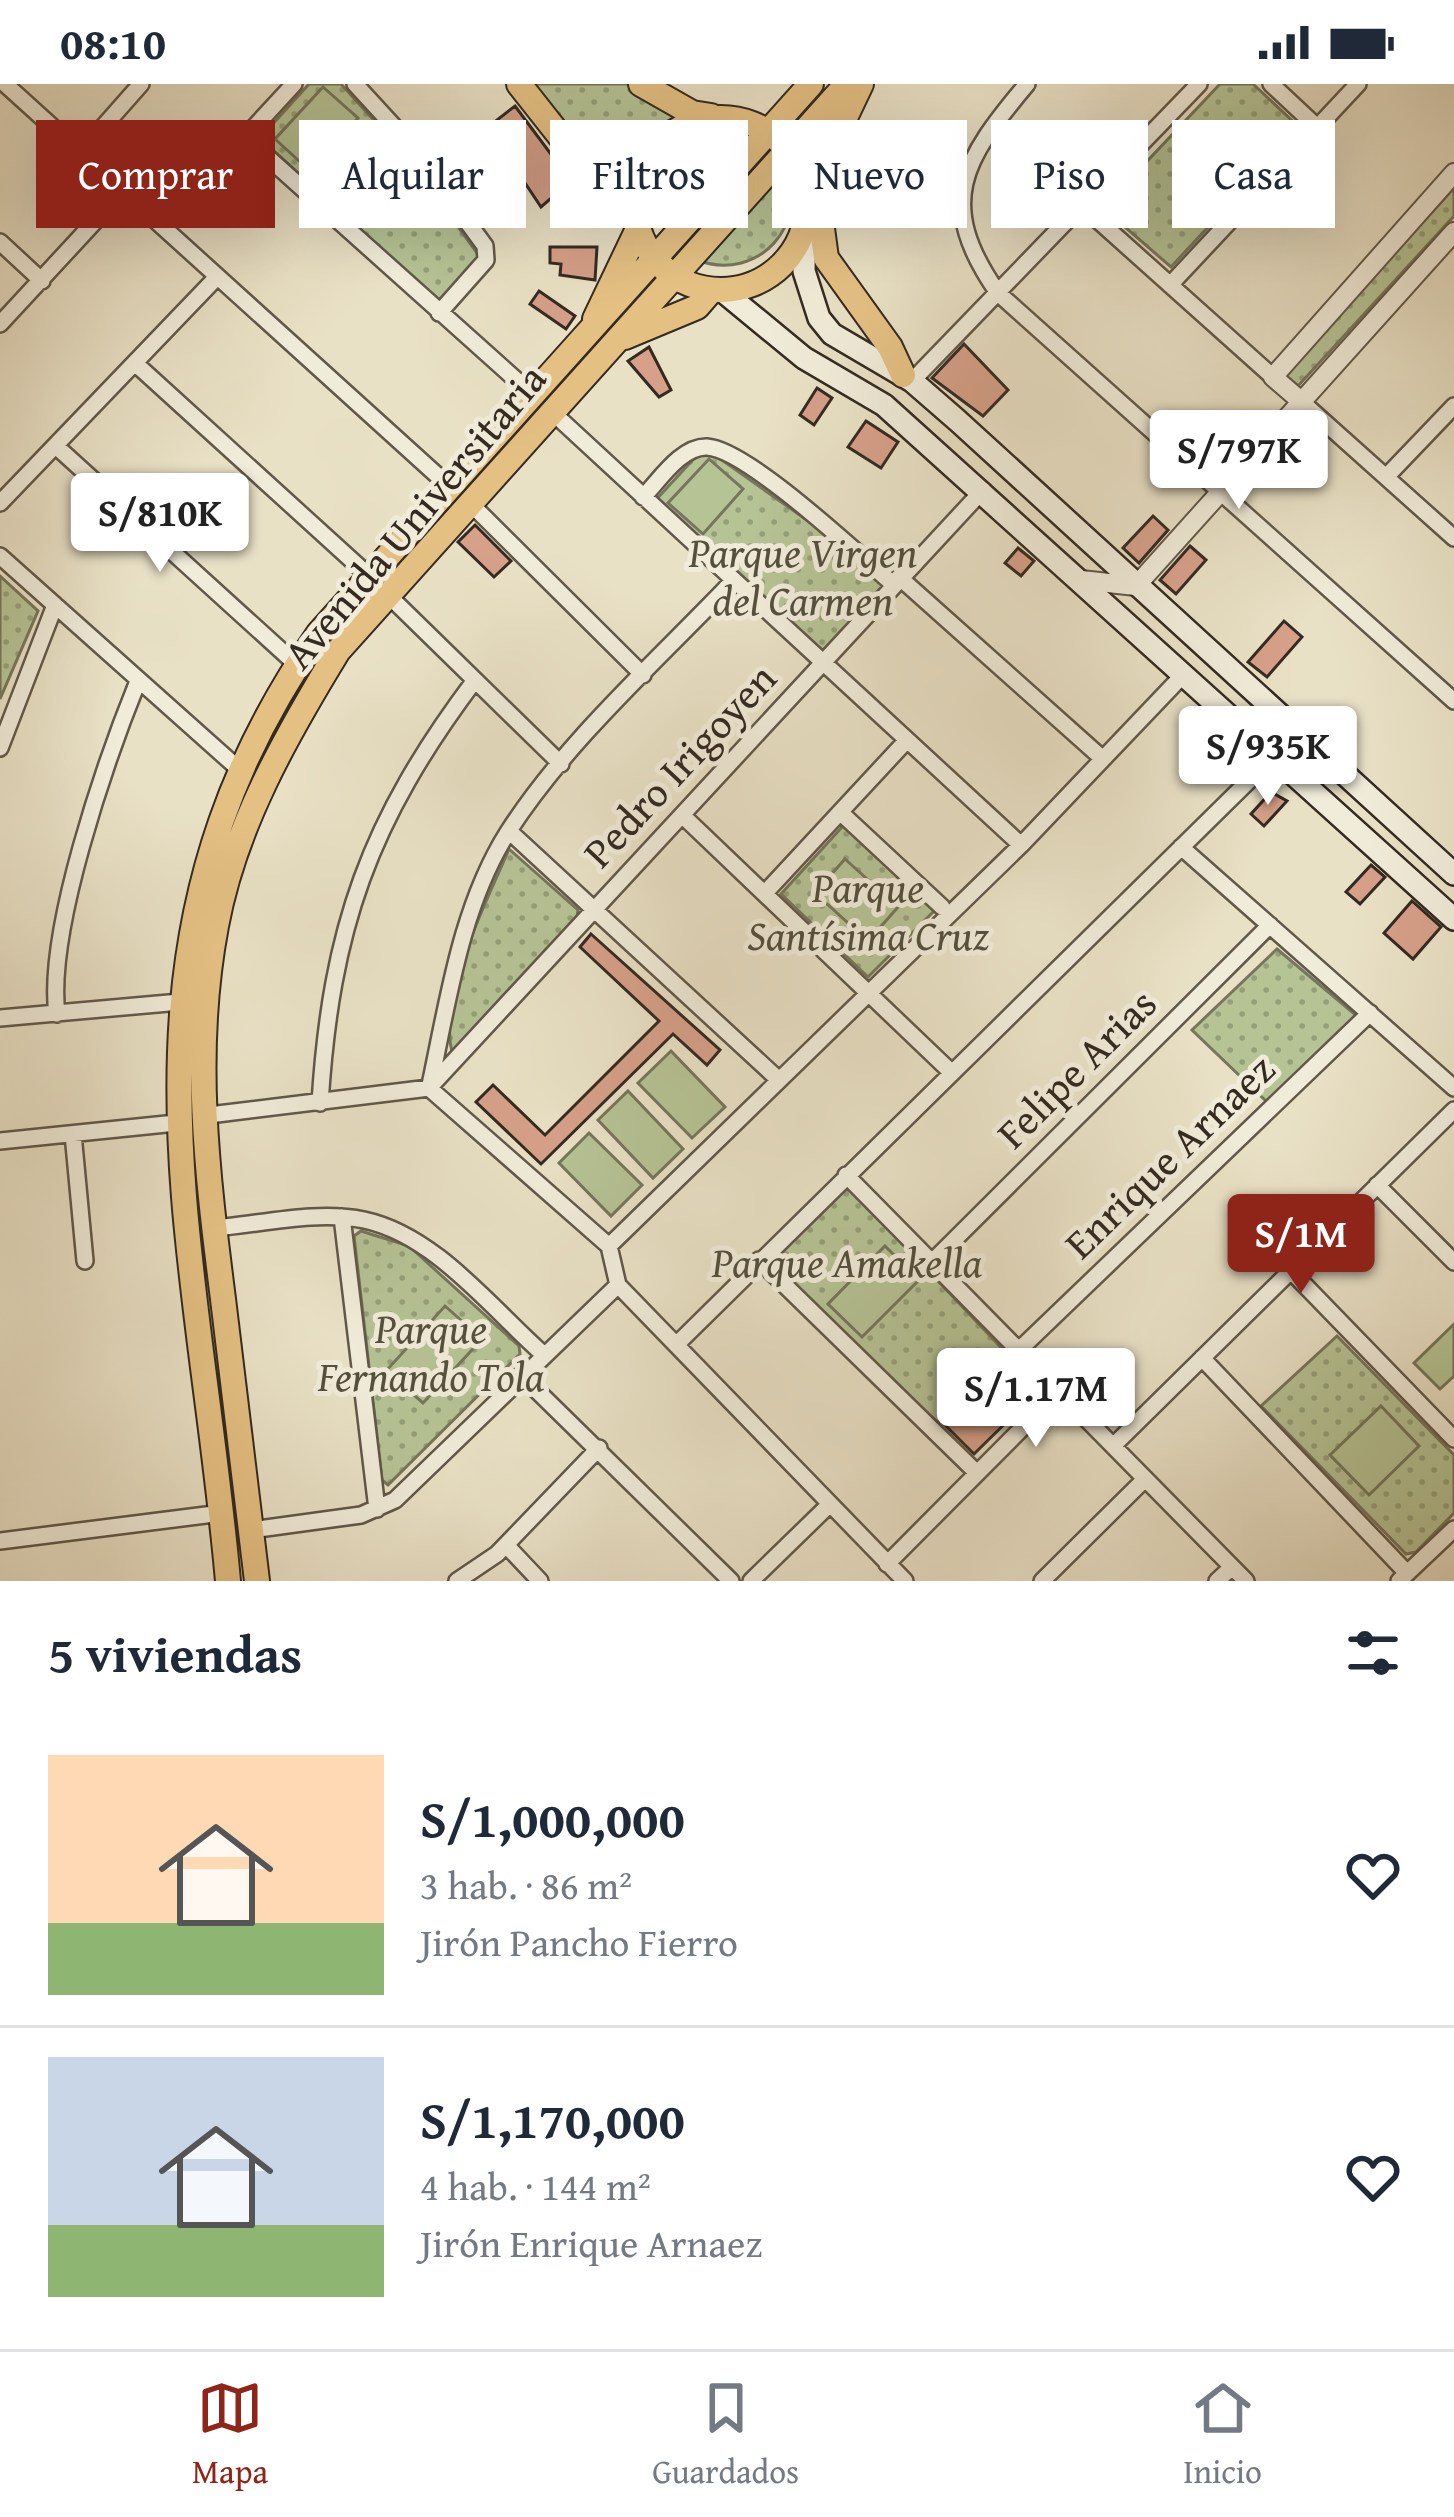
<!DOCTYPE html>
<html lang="es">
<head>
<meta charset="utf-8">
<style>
	body { margin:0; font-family:"Gentium Book Plus",serif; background:#f6f6f7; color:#1f2937; height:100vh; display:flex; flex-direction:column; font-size:45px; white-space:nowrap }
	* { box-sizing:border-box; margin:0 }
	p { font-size:39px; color:#747a83 }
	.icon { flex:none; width:66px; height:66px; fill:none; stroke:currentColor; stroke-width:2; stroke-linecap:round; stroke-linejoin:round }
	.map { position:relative; height:1497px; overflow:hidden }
	.side { display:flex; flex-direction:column; background:#fff; flex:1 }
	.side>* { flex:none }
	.guide { position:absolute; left:36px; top:36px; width:1383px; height:108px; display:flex; gap:24px }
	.price { position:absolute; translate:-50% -102px; padding:0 27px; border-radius:12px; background:#fff; color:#222; font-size:39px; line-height:78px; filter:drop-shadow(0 3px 6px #0008) }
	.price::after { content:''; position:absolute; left:50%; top:72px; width:36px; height:27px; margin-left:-18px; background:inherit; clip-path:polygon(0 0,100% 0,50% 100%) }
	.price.active { background:#8f2418; color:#fff }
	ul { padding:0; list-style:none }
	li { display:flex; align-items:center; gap:36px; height:300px; padding:0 48px }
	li+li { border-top:3px solid #e0e1e3 }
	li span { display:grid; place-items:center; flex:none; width:336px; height:240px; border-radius:0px; color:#555 }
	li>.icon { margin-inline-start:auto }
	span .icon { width:144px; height:144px; fill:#fffc; stroke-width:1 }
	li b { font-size:51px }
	h2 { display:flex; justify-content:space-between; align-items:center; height:144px; padding:0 48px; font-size:51px }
	.pill { padding:0 42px; border-radius:0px; background:#fff; box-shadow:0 12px 48px #0002; font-size:42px; line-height:108px }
	.pill.active { background:#8f2418; color:#fff }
	.status { display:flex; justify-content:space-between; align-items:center; height:84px; padding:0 60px; background:#fff; direction:ltr }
	.status svg { height:33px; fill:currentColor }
	.tab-bar { display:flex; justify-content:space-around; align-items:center; height:168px; border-top:3px solid #e0e1e3; background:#fff; font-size:33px; color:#747a83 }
	.tab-bar a { display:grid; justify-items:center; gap:6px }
	.tab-bar .active { color:#8f2418 }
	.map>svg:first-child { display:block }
	.green { fill:url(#green-dots); stroke:#75765b; stroke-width:3 }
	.pitch { fill:#b6c395; stroke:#75765b; stroke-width:3 }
	.building { fill:#d6a089; stroke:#342a21; stroke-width:3 }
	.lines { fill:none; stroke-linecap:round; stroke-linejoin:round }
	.minor-casing { stroke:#61584a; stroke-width:20 }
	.tertiary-casing { stroke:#61584a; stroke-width:22 }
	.secondary-casing { stroke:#342a21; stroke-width:26 }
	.primary-casing { stroke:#342a21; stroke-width:28 }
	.minor { stroke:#f1ecda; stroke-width:15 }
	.tertiary { stroke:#f1ecda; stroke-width:18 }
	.secondary { stroke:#f1ecda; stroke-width:21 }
	.primary { stroke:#e4c083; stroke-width:24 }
	.labels { text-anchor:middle; stroke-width:10; stroke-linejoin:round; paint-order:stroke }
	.street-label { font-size:42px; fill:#342a21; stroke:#f1ecda }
	.park-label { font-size:42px; font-style:italic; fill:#54503e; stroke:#f1ecda }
</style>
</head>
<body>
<div class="status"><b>08:10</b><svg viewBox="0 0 49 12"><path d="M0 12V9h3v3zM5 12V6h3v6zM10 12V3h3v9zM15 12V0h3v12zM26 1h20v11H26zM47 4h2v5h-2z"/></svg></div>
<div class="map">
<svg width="1454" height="1497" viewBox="0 0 1454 1497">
	<defs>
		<pattern id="green-dots" width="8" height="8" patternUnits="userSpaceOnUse" patternTransform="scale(3)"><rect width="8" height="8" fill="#b6c395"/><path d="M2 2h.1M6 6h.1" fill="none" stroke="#959f79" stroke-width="1.8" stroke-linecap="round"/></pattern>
	</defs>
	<rect width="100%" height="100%" fill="#e9e1c6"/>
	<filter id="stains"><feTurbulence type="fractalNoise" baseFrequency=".00167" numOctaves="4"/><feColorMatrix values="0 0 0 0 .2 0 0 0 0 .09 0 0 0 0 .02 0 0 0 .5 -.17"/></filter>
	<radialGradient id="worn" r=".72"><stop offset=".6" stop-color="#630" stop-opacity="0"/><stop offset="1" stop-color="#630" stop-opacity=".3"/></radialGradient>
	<path class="green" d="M309,0H341L408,74L480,173L439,218L260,54Z
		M528,0H630L676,33L645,70L627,120Z
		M1220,0H1253L1300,44L1171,183L1103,124Z
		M738,46L753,53L668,148C637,92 684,49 738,46Z
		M783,82C812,140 758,199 697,176Z
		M1454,104V132L1298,302L1284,290Z
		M700,368L712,369L811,439L885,500L821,569L653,419Z
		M0,492L38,527L0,615Z
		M843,742L936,825L868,893L781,810Z
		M509,765L578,826L577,833L452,969C438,909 486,820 509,765Z
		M1277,865L1358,933L1267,1018L1192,946Z
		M844,1105L853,1107L1008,1271L938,1339L776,1184L775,1174Z
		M361,1147L409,1162L519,1262L520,1270L388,1401L382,1396L354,1152Z
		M1337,1252L1454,1371V1429L1416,1468L1406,1470L1261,1322Z"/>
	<path class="pitch" d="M323,3L358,34L310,87L275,55Z
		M709,375L743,405L703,450L668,419Z
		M845,775L898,823L868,857L815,809Z
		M671,967L725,1023L692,1054L638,999Z
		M628,1007L683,1065L653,1094L598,1036Z
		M589,1049L642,1101L611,1132L559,1079Z
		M885,1162L919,1196L862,1253L828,1220Z
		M445,1222L482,1255L423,1319L386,1287Z
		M1454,1240V1292L1440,1305L1414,1279Z
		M1381,1322L1419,1362L1369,1411L1330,1371Z"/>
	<path class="building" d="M515,22L571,97L541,123L488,43Z
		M550,163H597L595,196L560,191L561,180L550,179Z
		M539,207L575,232L566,245L530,220Z
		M964,260L1008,306L983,332L932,294Z
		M649,263L671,306L659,313L628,277Z
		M817,304L832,314L814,341L800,331Z
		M866,337L898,358L881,384L848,363Z
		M1153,432L1168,446L1139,479L1123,464Z
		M475,441L511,477L494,493L458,458Z
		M1190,462L1206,476L1176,510L1160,496Z
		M1018,464L1034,477L1021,492L1005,479Z
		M1284,537L1302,553L1267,593L1248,578Z
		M1271,708L1287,717L1264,742L1251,730Z
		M1371,781L1385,793L1360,820L1346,808Z
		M1412,817L1441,843L1413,875L1384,849Z
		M591,850L720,966L707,981L673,950L541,1080L476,1018L493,1001L545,1051L659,937L580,863Z
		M1002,1276L1034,1311L974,1370L940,1336Z"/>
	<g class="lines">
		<g class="minor-casing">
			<path id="minor" d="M5,0L450,403
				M355,0L411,61L485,162L486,176L439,229
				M1027,0C963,76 935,119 998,209L1454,617
				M1271,0L1317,43
				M245,53L533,311
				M80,69L141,0
				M1082,122L1273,293
				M163,142L294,0
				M0,158L42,197
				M1170,201L1358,0
				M0,240L123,107
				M137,281L368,491
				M912,297L1199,0
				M1302,318L1454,454
				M551,327L1021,761
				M58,364L297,581
				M1386,393L1454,322
				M643,413C659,397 681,362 707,363C747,365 859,471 893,500
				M469,418L643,591
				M0,419L217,193
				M0,472L241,687
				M899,493L1103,675
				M387,510L561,680
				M0,664L55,521
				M840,728L942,823
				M682,731L951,988
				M509,747L779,996
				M1181,763L1454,1004
				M765,809L907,656
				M57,930C46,848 106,676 138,597
				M0,934L180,918
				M430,1001C448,917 461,822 508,748C568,655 658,576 734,496
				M429,1004L983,406
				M320,1019C331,844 369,737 475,596
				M201,1032L429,1004L609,1162
				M73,1050L85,1177
				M0,1057L176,1039
				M846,1091L1246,1497
				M1377,1101L1454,1178
				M342,1133L377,1425
				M214,1144C262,1140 317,1126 364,1136C435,1151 491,1224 543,1270
				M609,1162L1021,761L1184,590
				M609,1162L618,1201L905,1497
				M759,1176L977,1389
				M932,1178L1270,841
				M1291,1187L1454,1355
				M677,1260L1274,672
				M1019,1266L1370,929
				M1202,1274L1407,1489
				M521,1291L731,1497
				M1113,1362L1454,1026
				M251,1446L361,1431L395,1416L618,1201
				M0,1457L222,1429
				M506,1461L540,1497
				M887,1480L1059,1307
				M457,1497L497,1470L599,1364
				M751,1497L828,1422
				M1042,1497L1145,1395
				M1217,1497L1232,1483
				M1399,1497L1454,1445"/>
		</g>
		<g class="tertiary-casing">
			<path id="tertiary" d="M1302,318L1273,293L1454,89
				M1081,496L1136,502L1454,148"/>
		</g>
		<g class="secondary-casing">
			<path id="secondary" d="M805,137L804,187L819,234L832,250L912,297L958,337L1454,790
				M725,209L804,274L884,321L1454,835"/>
		</g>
		<g class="primary-casing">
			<path id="primary" d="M519,0L601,104L634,135
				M641,0L692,29L711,32
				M635 120a86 86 0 1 1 172 0a86 86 0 1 1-172 0Z
				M827,69L821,137L826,174L890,263L903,291
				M822,82L861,0
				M595,235L637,147
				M625,253L697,223L710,208
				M228,1497C197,1149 99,863 319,549L811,0
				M257,1497C246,1403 234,1309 223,1215C207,1089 192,968 216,842C234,743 286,652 338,567L847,0"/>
		</g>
		<use href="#minor" class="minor"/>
		<use href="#tertiary" class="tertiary"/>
		<use href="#secondary" class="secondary"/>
		<use href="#primary" class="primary"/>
	</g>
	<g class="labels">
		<g class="street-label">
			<text transform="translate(414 432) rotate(-50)" y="15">Avenida Universitaria</text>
			<text transform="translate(679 681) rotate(-47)" y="15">Pedro Irigoyen</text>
			<text transform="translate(1076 984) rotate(-45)" y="15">Felipe Arias</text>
			<text transform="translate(1169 1072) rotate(-44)" y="15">Enrique Arnaez</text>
		</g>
		<g class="park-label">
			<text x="803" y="483">Parque Virgen<tspan x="803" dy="48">del Carmen</tspan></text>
			<text x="868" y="818">Parque<tspan x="868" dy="48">Santísima Cruz</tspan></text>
			<text x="847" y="1193">Parque Amakella</text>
			<text x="431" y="1259">Parque<tspan x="431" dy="48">Fernando Tola</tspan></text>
		</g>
	</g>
	<rect width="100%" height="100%" filter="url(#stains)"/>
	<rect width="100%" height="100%" fill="url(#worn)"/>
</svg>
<b class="price" style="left:1239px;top:428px">S/797K</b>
<b class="price" style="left:160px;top:491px">S/810K</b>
<b class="price" style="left:1268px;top:724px">S/935K</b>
<b class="price active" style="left:1301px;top:1212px">S/1M</b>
<b class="price" style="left:1036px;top:1366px">S/1.17M</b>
<div class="guide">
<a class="pill active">Comprar</a>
<a class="pill">Alquilar</a>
<a class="pill">Filtros</a>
<a class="pill">Nuevo</a>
<a class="pill">Piso</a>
<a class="pill">Casa</a>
</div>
</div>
<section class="side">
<h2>5 viviendas<svg class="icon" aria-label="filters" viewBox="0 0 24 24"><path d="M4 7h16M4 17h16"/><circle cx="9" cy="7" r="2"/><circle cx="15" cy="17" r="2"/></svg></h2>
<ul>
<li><span style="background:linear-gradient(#ffd9b3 70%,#8fb573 0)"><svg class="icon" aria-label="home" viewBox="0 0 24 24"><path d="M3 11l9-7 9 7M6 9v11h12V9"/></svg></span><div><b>S/1,000,000</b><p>3 hab. · 86 m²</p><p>Jirón Pancho Fierro</p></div><svg class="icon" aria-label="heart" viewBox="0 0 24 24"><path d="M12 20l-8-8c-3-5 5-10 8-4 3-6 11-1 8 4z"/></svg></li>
<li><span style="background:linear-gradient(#c9d6e8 70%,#8fb573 0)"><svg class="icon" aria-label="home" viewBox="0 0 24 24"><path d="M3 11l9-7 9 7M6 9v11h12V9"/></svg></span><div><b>S/1,170,000</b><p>4 hab. · 144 m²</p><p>Jirón Enrique Arnaez</p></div><svg class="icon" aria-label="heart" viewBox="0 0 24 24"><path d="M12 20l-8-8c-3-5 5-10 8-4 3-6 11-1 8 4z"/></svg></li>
</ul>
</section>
<nav class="tab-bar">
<a class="active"><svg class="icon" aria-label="map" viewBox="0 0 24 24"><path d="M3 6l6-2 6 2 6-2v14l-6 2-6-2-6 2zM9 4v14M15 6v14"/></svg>Mapa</a>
<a><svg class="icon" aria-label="saved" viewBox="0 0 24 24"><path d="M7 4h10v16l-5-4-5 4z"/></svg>Guardados</a>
<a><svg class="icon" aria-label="home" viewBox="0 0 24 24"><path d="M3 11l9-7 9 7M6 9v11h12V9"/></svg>Inicio</a>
</nav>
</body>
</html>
